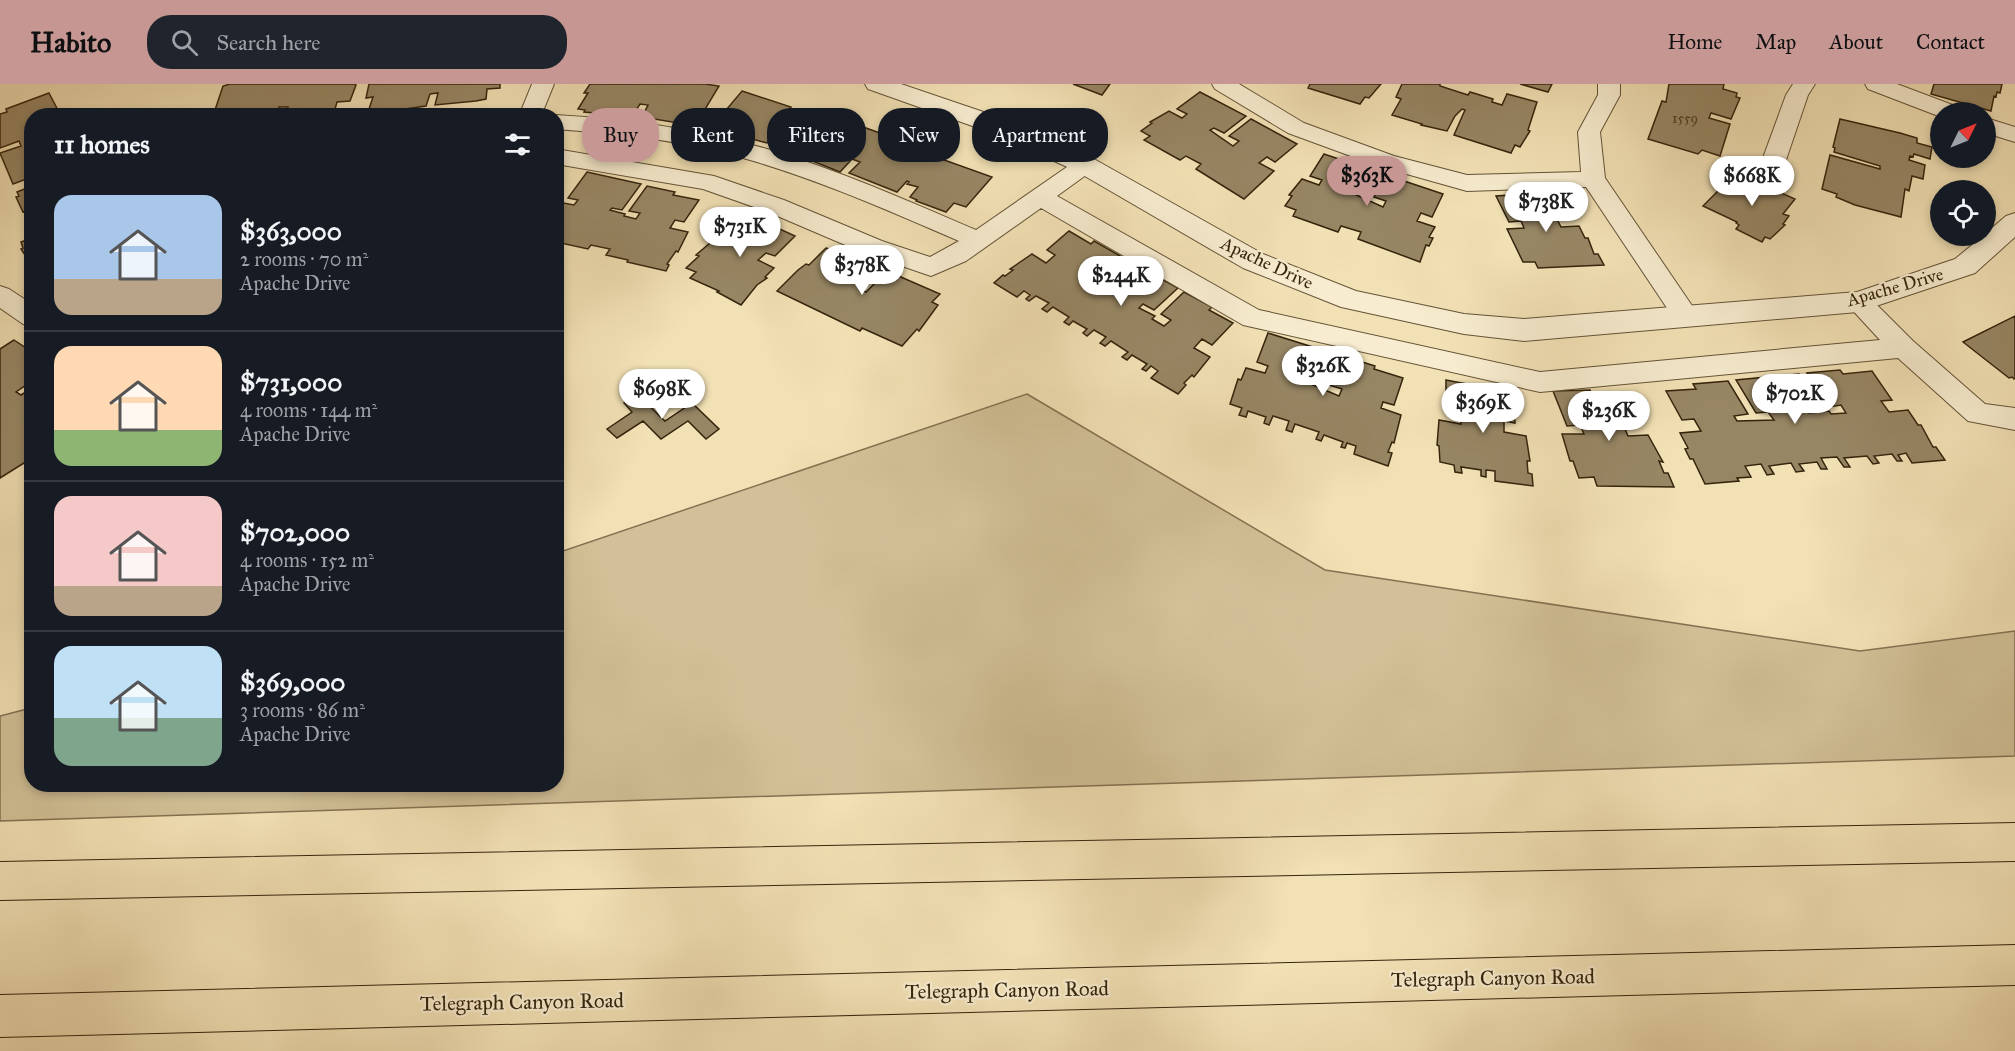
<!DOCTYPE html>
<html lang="en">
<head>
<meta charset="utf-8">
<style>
	body { margin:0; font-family:"IM FELL Great Primer",serif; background:#20242c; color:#f1f3f6; height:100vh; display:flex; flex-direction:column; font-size:22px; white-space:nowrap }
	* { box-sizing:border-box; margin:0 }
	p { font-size:20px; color:#9ea1a6 }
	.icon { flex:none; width:33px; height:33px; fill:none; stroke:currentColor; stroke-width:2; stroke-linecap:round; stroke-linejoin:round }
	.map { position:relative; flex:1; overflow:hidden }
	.panel { position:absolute; left:24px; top:24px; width:540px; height:684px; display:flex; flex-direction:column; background:#171b24; border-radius:24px; box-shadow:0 3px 9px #0003 }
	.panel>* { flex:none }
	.banner { position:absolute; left:582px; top:24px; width:570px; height:54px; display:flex; gap:12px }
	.needle { width:39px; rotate:47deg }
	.buttons { position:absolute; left:1930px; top:18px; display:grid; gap:12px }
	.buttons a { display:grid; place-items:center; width:66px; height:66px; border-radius:50%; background:#171b24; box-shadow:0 3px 9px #0003; font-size:30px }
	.price { position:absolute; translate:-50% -51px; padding:0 14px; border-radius:21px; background:#fff; color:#222; font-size:20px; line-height:39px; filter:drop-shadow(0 2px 3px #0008) }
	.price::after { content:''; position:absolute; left:50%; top:36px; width:18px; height:14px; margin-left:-9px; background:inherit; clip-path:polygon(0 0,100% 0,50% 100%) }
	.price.on { background:#c59692; color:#111 }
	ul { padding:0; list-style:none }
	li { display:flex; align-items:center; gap:18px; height:150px; padding:0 30px }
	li+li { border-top:2px solid #363941 }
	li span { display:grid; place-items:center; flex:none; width:168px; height:120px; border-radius:18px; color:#555 }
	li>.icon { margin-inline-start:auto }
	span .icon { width:72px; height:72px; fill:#fffc; stroke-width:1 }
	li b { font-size:26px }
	h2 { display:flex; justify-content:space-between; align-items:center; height:72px; padding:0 30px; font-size:26px }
	.pill { padding:0 21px; border-radius:24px; background:#171b24; box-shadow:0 3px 9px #0003; font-size:21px; line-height:54px }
	.pill.on { background:#c59692; color:#111 }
	header { display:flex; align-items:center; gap:36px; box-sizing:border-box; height:84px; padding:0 30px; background:#c59692; color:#111 }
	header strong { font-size:28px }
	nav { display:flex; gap:33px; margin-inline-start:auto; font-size:21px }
	.search { width:420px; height:54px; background:#20242c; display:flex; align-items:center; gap:15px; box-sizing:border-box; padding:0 21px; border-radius:24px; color:#9ea1a6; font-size:22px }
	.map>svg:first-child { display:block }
	.green { fill:#d2c198; stroke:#847252; stroke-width:1.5 }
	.building { fill:#978664; stroke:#35240c; stroke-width:1.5 }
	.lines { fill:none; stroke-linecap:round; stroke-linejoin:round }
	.minor-casing { stroke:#645336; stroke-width:2 }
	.tertiary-casing { stroke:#645336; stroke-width:2 }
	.primary-casing { stroke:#35240c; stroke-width:2 }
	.minor { fill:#f7eccf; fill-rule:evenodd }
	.tertiary { fill:#f7eccf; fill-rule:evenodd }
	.primary { fill:#f2e1b5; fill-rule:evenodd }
	.labels { text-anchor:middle; stroke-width:4.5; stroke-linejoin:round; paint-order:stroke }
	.far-number-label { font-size:14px; fill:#4e3c22 }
	.street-label { font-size:18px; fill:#35240c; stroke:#f7eccf }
	.near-street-label { font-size:21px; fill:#35240c; stroke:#f7eccf }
</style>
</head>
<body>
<header>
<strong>Habito</strong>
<div class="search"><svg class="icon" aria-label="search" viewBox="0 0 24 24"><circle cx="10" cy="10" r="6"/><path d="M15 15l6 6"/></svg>Search here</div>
<nav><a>Home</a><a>Map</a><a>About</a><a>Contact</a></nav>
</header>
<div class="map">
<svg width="2015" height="967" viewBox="0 0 2015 967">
	<rect width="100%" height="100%" fill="#f2e1b5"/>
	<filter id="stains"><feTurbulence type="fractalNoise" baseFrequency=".00333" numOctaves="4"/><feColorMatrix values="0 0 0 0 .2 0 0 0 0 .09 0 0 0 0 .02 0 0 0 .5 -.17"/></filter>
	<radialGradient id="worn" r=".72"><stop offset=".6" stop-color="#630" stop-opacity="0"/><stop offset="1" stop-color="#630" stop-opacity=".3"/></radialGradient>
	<path class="green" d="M1027,310L1325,486L1860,567L2015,547V672L0,737V632L31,624L32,700H556L557,469Z"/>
	<path class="building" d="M230,0H354L356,1L350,17L337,18L334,29L326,31L285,32L288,23H279L276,32H220L222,26H215L223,2Z
		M369,0H500V4L487,5L486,15L476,17L435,21L438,9L430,10L426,22L376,29L368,28L373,13L366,14Z
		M590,0H705L719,2L701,32L690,30L684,40L642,33L648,21L640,20L633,31L608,27L606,30L584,28L585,26L578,25L588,9H584Z
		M1073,0H1110L1102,11Z
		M1310,0H1381L1369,14L1365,13L1360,20L1308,4Z
		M1402,0H1440V2L1468,11L1470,8L1493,15L1492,18L1502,21L1507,10L1537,18L1528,46L1530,47L1520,63L1515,61L1511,69L1454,51L1465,26L1462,25L1455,32L1447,47L1421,41L1422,40L1392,31L1401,15L1396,13Z
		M1520,0H1552L1548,8Z
		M1669,0H1724L1723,5L1737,9L1736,13L1740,14L1731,35L1711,29L1709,34L1730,40L1720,72L1702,66L1698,70L1648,55L1662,17L1666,18Z
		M1934,0H2002L2000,9L1997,8L1996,13L1994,12L1991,27L1931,10Z
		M742,7L791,23L782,33L787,35L767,59L745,53L743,56L734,54L714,48L727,33L721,32Z
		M1200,8L1246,32L1224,49L1214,44L1210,46L1233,62L1239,57L1229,52L1251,35L1297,60L1275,78L1267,73L1259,79L1274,87L1244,115L1196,85L1201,80L1186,72L1180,76L1144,56L1150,52L1141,47L1152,39L1150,38L1169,27L1182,34L1187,30L1177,25Z
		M49,9L61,32H32V93L13,100L0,69L21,62L19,57L0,64V30L7,28L6,25Z
		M824,29L891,53L890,55L921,65L919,67L992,93L966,123L954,119L946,128L916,117L917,116L910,113L918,103L907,100L909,98L907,97L897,108L849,89L860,78L852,75L840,88L790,68L804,54L800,52Z
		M1840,35L1900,49L1917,54V59L1932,63L1930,75L1914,70L1913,73L1910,72L1909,76L1925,81L1923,95L1912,92L1909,107L1905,105L1901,133L1855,121L1836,113L1837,110L1822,105L1830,71L1880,85V82L1834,68L1835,64L1833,63Z
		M1324,70L1380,89L1368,111L1356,107L1354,110L1383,123L1386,117L1374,113L1386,91L1443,110L1432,133L1421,129L1417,137L1435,143L1429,153L1433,154L1429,162L1426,161L1420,178L1358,155L1361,148L1341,142L1338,148L1293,132L1296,126L1285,122L1292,112L1289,111L1302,95L1319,101L1322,96L1310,92Z
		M587,88L641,100L622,126L612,124L610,126L625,130L624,132L636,135L640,129L629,127L647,102L675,108L673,111L699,116L684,138L675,136L670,144L688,148L678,168L676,167L667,180L669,181L666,187L627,178L628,176L606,171L610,165L591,161L588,165L556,158V120L558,118L574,121L578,116L568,114Z
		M1736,89L1795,115L1783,130L1789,132L1783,140L1785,141L1770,155L1765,153L1762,158L1736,145L1739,141L1736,139L1737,138L1703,122Z
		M32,102V130L27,131L26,127L23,128L16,113L19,112L17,108Z
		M1527,110L1528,113L1554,111L1567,134L1557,135L1561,143L1579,142L1585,154H1588L1594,170H1598L1604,181L1538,184L1535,178H1523L1507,145L1524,144L1521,137L1509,138L1496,112Z
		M750,128L775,139L773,142L795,152L775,172L766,169L758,176L774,184L765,193L767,194L757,201L741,221L717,208L719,207L690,194L696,188L686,184L699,172L696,171L716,154L731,161L736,156L726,151Z
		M1069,147L1091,160L1094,157L1120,172L1096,193L1085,188L1082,191L1106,208L1112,202L1103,197L1127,176L1178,204L1154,226L1143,220L1139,224L1155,232L1152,235L1164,242L1171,236L1161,230L1184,208L1212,223L1209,226L1233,239L1212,261L1202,255L1194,264L1210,273L1194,293L1192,291L1184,299L1186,301L1178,310L1151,294L1158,287L1151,282L1146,287L1142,285L1147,280L1132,271L1127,276L1122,273L1128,268L1111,257L1105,262L1100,259L1106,253L1094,246L1087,252L1083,249L1087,245L1073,237L1069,241L1064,238L1069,233L1053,223L1047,228L1042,225L1049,219L1036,212L1029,217L1026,215L1030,211L1024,207L1017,213L994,199L1003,191L1005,192L1013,186L1010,185L1032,170L1046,179L1055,171L1047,166Z
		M32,154V176L29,177L21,165L23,164L21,158Z
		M826,164L832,166L834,164L878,185L860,205L866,208L887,187L940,210L932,218L938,221L919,247L917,245L902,262L862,244L860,247L777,207L798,186L806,180L809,181Z
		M2015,232V294L2014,295L2012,293L2009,294L1963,258Z
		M1268,249L1332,269L1321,298L1307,294L1306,298L1339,312L1342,305L1329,301L1340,271L1375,282L1374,285L1403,294L1394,321L1383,318L1381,324L1401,331L1394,359L1392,358L1388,368L1392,369L1388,382L1354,370L1356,362L1347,359L1345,364L1341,363L1343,358L1324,351L1321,357L1316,355L1319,348L1295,340L1292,348L1286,346L1289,337L1273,332L1269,341L1264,339L1266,333L1248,327L1246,333L1239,331L1242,324L1230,320L1238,295L1241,296L1246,284L1265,289L1268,282L1257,278Z
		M14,256L32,268V297L16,308L21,311L32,304V374L0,394V265Z
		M1840,286L1843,290L1872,287L1892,316L1881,317L1889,328L1908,326L1918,341H1921L1933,363H1936L1945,376L1912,379L1906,369L1898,371L1902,377H1897L1892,370L1874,372L1879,379L1873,380L1867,372L1844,374L1850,383H1844L1837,373L1821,374L1827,385H1821L1817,378L1799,380L1804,387L1796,388L1791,379L1769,382L1774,390L1767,391L1761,380L1745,382L1751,393L1737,394L1739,397L1705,400L1693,375H1690L1685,365L1688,364L1680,349L1701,347L1694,335L1682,336L1666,307L1696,305L1693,300L1728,297L1748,330L1734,332L1737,337L1774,336L1768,328L1756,329L1736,296L1799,290L1820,323L1807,324L1809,329L1829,327L1831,330L1846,329L1841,321L1829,323L1807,289Z
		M1446,296L1513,309L1515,339L1504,337V348L1526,352L1530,377H1527L1528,389L1532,390L1533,402L1495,397V387L1486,386V393L1481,392V386L1461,383L1462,389L1455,388L1454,381L1440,378L1439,362L1437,361L1439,336L1461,340L1460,331L1446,329Z
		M1590,306L1592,310L1622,309L1635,340H1623L1628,352L1648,351L1663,378L1659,377L1664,389H1668L1674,403L1597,402L1594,393L1579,394L1573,377H1570L1562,350H1584L1580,341L1567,342L1553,307Z
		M637,310L665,337L692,319L719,345L706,355L688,337L661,355L643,337L617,354L607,345L632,328L624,319Z"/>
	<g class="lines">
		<g class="minor-casing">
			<path id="minor" d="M532,0H554L541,32H519Z
				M1212,0H1239L1304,39L1394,72L1467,91L1581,88L1578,48L1598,11V0H1620V11L1600,48L1605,94L1699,232L1695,239L1686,241L1677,239L1586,103L1467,107L1378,82L1288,49L1215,5Z
				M1793,0H1815L1808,11L1784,82L1780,87L1772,90L1764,87L1760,82L1786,11Z
				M1865,0H1897L1958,23L1961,28H1941V33L1868,5Z
				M556,31C628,35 698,45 767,65C839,86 908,117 976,146L1077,76L1085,73L1093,76L1097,81L1093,86L1057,112L1259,226L1540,288L1880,256L1845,218L1849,211L1858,209L1867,211L1913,257L1985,320L2015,324V346L1968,337L1898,274L1540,308L1252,243L1243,241L1041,124L966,177L931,192L864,169L768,128L703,105L556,80V65L714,92L784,116L882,157L930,173L959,157C891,128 822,97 750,76C688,57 622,50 556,45V32H553Z
				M1986,34L2015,43V58L1986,49Z
				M0,202L9,205L32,220V242L23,240L0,224Z"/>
		</g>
		<g class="tertiary-casing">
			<path id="tertiary" d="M865,0H901L1013,38L1094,75L1263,170L1356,207L1464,230L1524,235L1857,208L1955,175L1983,152H1986V149L2006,132L2015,129V153L1975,189L1858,228L1524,257L1464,250L1341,223L1243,184L1076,87L995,50L868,5Z"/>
		</g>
		<g class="primary-casing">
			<path id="primary" d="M2015,739V777L0,816V778Z
				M2015,861V901L0,953V911Z"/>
		</g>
		<use href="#minor" class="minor"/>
		<use href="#tertiary" class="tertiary"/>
		<use href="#primary" class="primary"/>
	</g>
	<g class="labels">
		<g class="far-number-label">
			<text x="1685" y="39">1559</text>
		</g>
		<g class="street-label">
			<text transform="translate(1267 179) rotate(25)" y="6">Apache Drive</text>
			<text transform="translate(1895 203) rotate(-16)" y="6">Apache Drive</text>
		</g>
		<g class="near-street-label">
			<text transform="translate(1493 894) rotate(-1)" y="7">Telegraph Canyon Road</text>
			<text transform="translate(1007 906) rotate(-1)" y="7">Telegraph Canyon Road</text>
			<text transform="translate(522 918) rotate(-1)" y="7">Telegraph Canyon Road</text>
		</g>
	</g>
	<rect width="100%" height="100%" filter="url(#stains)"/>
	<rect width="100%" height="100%" fill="url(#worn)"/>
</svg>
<div class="buttons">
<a><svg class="needle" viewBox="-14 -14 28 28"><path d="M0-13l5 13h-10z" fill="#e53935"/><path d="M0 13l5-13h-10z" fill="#9ea1a6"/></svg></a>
<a><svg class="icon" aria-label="locate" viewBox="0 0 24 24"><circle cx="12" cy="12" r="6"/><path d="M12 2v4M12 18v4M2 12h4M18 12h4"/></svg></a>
</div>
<b class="price on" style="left:1367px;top:123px">$363K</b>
<b class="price" style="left:1752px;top:123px">$668K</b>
<b class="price" style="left:1546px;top:149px">$738K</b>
<b class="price" style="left:740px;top:174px">$731K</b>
<b class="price" style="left:862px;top:212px">$378K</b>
<b class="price" style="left:1121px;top:223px">$244K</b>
<b class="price" style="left:1323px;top:313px">$326K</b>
<b class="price" style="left:662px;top:336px">$698K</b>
<b class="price" style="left:1795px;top:341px">$702K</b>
<b class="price" style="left:1483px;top:350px">$369K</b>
<b class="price" style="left:1609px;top:358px">$236K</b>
<div class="banner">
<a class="pill on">Buy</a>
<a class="pill">Rent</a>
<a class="pill">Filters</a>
<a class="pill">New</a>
<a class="pill">Apartment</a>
</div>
<section class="panel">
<h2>11 homes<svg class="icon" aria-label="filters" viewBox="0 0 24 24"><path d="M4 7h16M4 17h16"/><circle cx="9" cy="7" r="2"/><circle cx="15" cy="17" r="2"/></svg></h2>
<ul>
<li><span style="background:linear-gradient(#a9c7e8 70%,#b9a48a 0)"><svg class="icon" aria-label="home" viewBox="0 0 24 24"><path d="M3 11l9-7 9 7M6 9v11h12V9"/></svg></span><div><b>$363,000</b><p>2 rooms · 70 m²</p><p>Apache Drive</p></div></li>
<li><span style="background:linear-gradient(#ffd9b3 70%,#8fb573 0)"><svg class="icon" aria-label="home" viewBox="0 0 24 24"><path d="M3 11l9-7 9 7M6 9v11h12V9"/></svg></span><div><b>$731,000</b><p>4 rooms · 144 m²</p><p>Apache Drive</p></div></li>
<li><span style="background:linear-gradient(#f6c9c9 75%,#b9a48a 0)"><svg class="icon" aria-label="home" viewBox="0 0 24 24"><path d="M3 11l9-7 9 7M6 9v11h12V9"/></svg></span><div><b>$702,000</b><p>4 rooms · 152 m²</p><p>Apache Drive</p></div></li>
<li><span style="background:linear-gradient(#bfe0f5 60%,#7fa58c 0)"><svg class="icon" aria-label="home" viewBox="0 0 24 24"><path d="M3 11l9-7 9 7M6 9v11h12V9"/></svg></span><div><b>$369,000</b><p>3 rooms · 86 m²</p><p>Apache Drive</p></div></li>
</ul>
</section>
</div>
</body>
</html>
